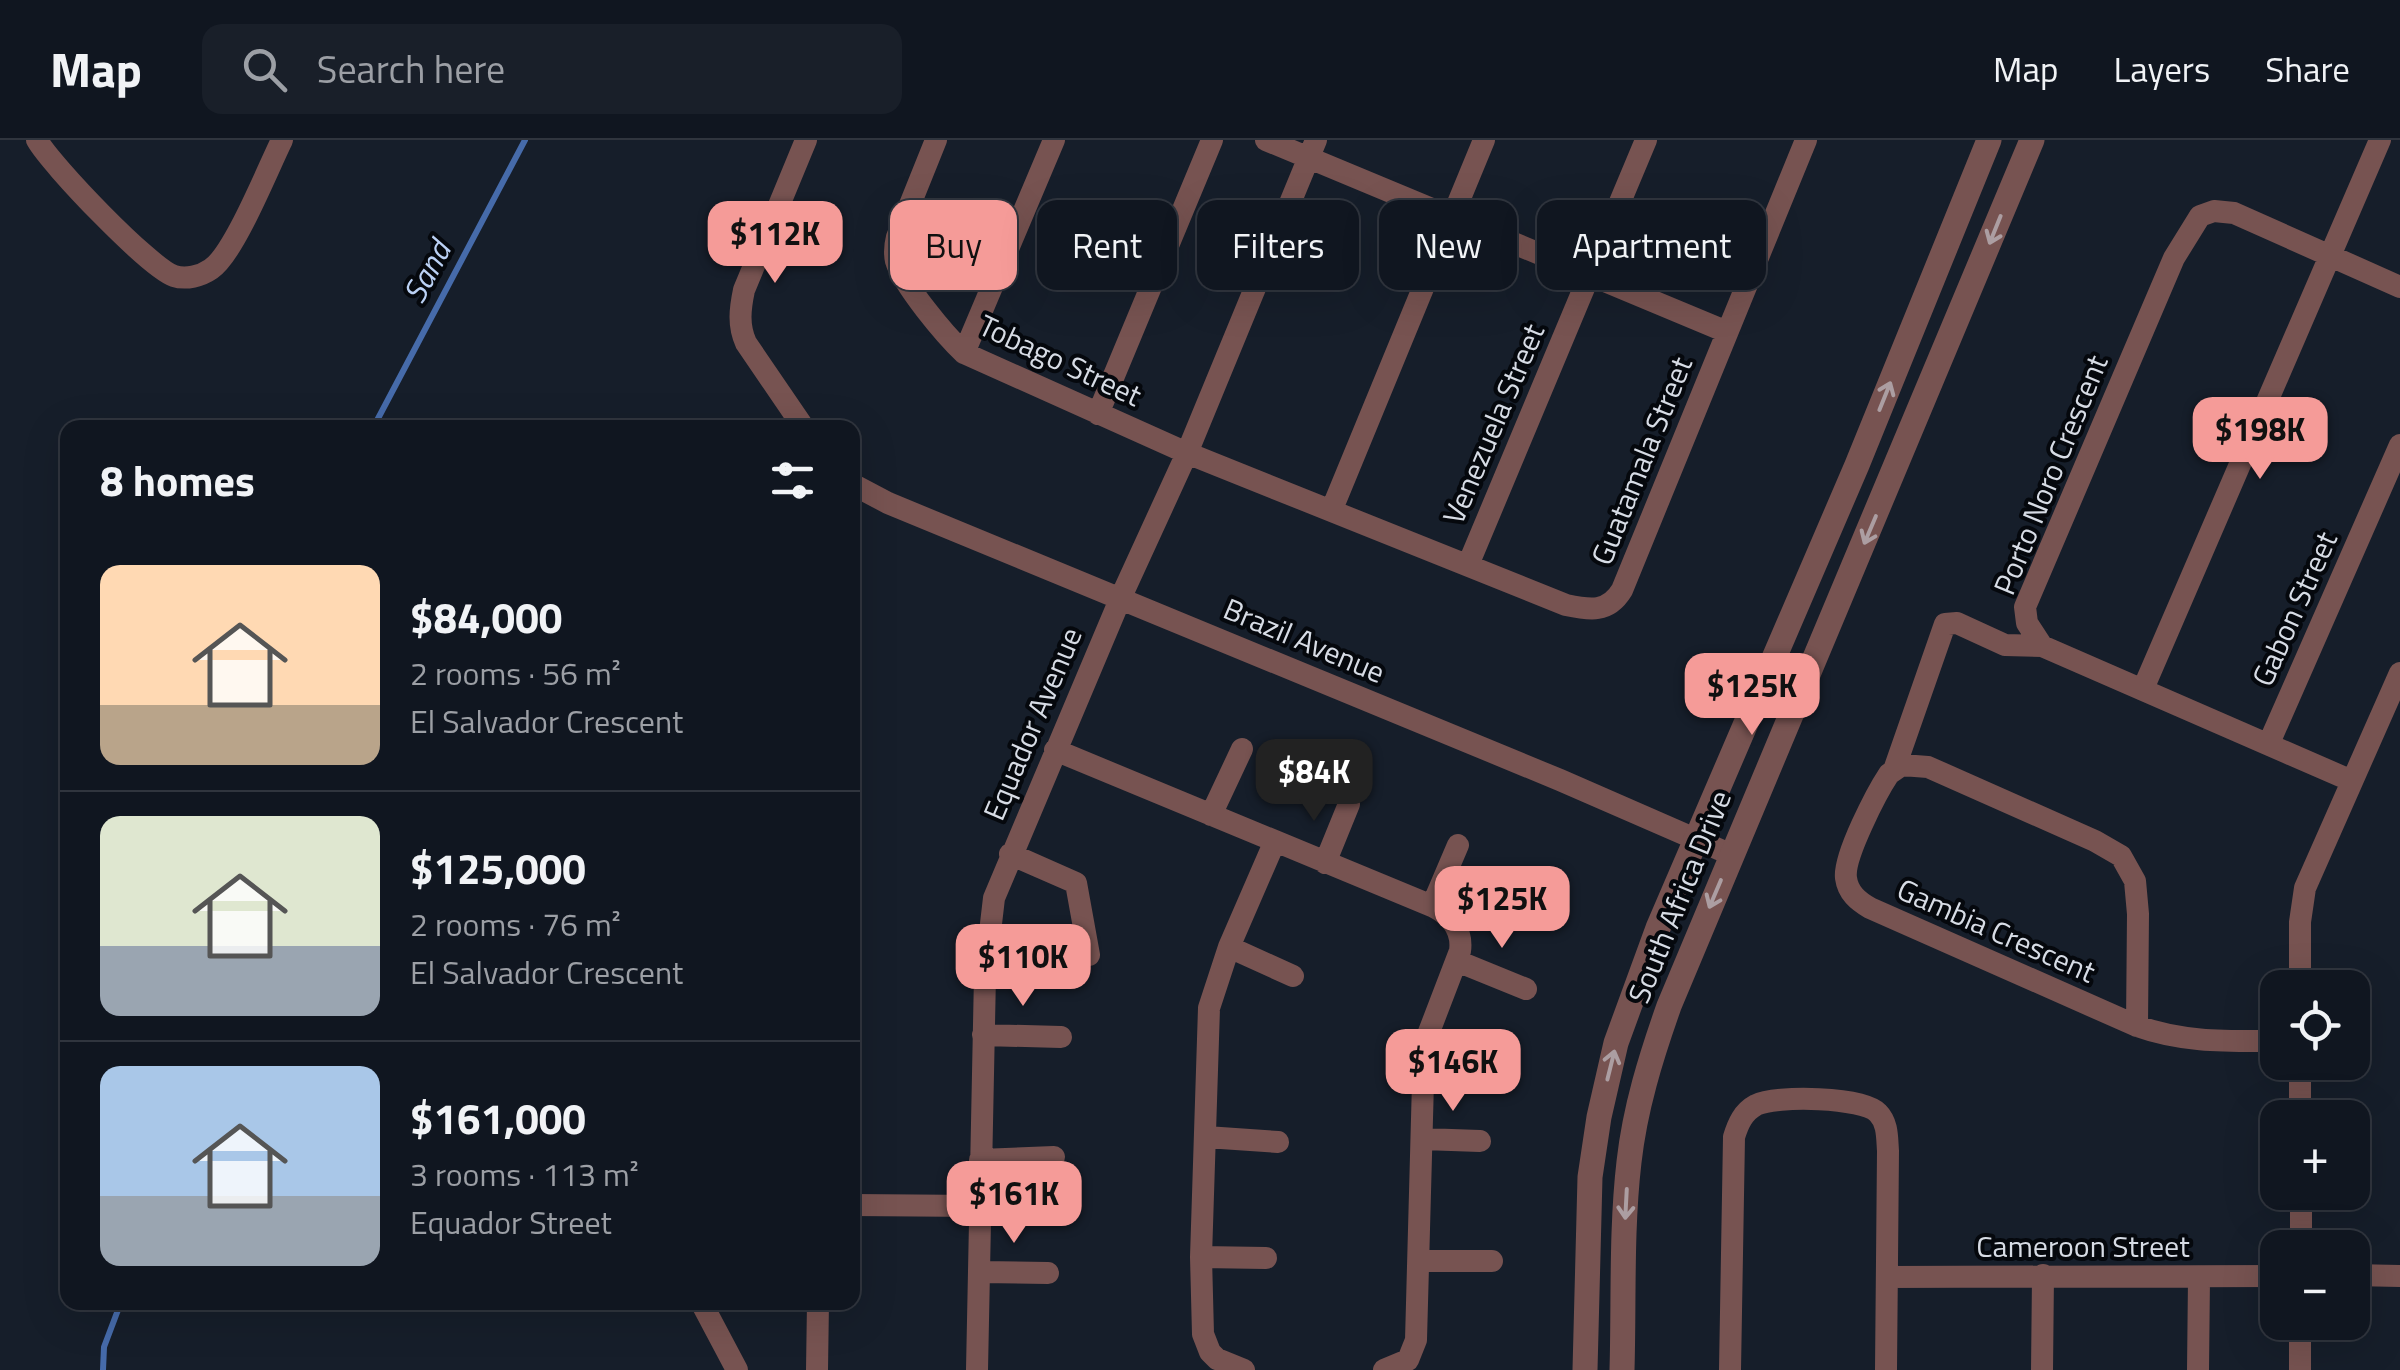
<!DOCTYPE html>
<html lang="en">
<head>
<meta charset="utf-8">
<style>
	body { margin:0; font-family:"Titillium Web",sans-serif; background:#191f29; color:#f1f3f6; height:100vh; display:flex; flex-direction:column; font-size:38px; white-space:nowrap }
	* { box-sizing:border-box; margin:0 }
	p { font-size:32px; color:#9c9fa5 }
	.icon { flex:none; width:55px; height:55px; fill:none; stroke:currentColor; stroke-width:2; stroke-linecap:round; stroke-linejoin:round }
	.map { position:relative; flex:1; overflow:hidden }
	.sheet { position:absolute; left:60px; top:280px; width:800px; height:890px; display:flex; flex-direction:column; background:#101620; border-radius:20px; box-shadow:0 10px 40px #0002,0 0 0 2px #30353e }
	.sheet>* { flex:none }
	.guide { position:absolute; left:890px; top:60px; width:950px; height:90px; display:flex; gap:20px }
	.tools { position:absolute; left:2260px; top:830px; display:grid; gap:20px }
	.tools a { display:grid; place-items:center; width:110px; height:110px; border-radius:20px; background:#101620; box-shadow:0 10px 40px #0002,0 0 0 2px #30353e; font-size:50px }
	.price { position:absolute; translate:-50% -85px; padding:0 22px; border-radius:20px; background:#f59b98; color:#111; font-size:32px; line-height:65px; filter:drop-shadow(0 2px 5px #0008) }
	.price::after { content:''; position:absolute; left:50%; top:60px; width:30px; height:22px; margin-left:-15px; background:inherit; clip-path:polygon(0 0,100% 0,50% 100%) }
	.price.selected { background:#222; color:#fff }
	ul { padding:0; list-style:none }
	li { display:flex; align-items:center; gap:30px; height:250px; padding:0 40px }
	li+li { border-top:2px solid #30353e }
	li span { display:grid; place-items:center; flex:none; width:280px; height:200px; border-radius:20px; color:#555 }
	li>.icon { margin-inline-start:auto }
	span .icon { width:120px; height:120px; fill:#fffc; stroke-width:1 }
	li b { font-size:42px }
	h2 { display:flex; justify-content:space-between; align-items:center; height:120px; padding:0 40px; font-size:42px }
	.tag { padding:0 35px; border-radius:20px; background:#101620; box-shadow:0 10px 40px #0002,0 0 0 2px #30353e; font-size:35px; line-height:90px }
	.tag.selected { background:#f59b98; color:#111 }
	header { display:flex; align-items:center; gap:60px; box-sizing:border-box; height:140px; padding:0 50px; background:#101620; border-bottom:2px solid #30353e }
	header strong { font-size:48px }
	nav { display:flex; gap:55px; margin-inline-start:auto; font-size:35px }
	.search { width:700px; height:90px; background:#191f29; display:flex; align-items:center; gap:25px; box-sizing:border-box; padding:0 35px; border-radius:20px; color:#9c9fa5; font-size:38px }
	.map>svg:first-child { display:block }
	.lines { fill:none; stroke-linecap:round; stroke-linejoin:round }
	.stream { stroke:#466baa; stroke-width:6 }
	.minor { stroke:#775351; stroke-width:22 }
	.tertiary { stroke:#775351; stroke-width:25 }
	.oneway { stroke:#ac9ea2 }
	.labels { text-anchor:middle; stroke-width:8; stroke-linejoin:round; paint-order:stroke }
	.street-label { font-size:30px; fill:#d7dce5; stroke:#05080d }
	.water-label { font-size:32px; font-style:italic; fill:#bbd1f4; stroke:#05080d }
</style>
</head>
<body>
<header>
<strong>Map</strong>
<div class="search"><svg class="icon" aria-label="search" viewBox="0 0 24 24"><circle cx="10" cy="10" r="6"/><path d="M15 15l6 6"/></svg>Search here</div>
<nav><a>Map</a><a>Layers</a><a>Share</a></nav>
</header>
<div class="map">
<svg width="2400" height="1230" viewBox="0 0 2400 1230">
	<rect width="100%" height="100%" fill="#161e2a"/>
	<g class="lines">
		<path class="stream" d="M373,288L525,0
			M103,1230L104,1207L121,1162"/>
		<path class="minor" d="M37,0C51,25 150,128 174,136C186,140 201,136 211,129C234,114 268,28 282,0
			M936,0L897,97C895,105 894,112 896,121C903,145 945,195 964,213L1187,313L1566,465C1590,470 1608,473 1622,450L1806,0
			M1266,0L1727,192
			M964,213L1054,0
			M1098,274L1212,0
			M804,288L746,203C738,185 740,169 744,150L806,0
			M852,344L888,363L1560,640L1732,715
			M1332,369L1484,0
			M1468,425L1646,0
			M2143,549L2380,0
			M2269,603L2400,305
			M1055,610L1432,766C1450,775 1463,790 1460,811L1424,905L1416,1200L1408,1220L1384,1230
			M1894,630L1945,484L1957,483L2005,505L2042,506
			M2352,641L2042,506L2027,483L2025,467L2174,118L2200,76L2214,71L2234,73L2400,147
			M1211,675L1242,609
			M1010,714L1076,743L1089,815
			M1325,723L1349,664
			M1432,766L1458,705
			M1229,807L1293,836
			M1457,821L1526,849
			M2300,848V782L2305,748L2400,533
			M2137,886L2138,774L2135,741L2121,716L2095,701L1928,627L1902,625L1889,634C1877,652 1843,717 1846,738C1848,753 1858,761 1870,768L2137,886C2184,903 2229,901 2278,901
			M983,895L1061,897
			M2300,922V978
			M1206,997L1278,1002
			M1423,999L1480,1001
			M980,1020L1054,1017
			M2301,1052V1108
			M852,1065L979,1066
			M1201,1117L1266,1118
			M1420,1121H1492
			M980,1132L1048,1133
			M2352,1135L2400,1136
			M1887,1137L2278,1136
			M701,1162L737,1230
			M817,1230L818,1162
			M977,1230L985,835L994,758L1121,457L1187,313L1316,0
			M1244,1230L1217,1219L1210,1212L1203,1194L1201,1117L1209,868L1229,807L1275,701
			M1730,1230L1734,997C1738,984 1743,972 1756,965C1776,955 1863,957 1878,973C1888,983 1887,998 1888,1011L1886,1230
			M2042,1230L2043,1135
			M2198,1230L2199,1138
			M2300,1230V1182"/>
		<path class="tertiary" d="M1585,1230L1590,1037L1599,977L1616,903L1658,788L1857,325L1989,0
			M1622,1230C1624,1161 1621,1091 1629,1022C1635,968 1651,917 1669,866L2032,0"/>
	</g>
	<defs><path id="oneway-shaft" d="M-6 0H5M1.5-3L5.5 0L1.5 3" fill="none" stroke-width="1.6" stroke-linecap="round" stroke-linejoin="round" transform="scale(2.5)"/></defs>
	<g class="oneway">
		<use href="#oneway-shaft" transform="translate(1995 90) rotate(112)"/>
		<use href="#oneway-shaft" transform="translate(1885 256) rotate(-68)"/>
		<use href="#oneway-shaft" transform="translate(1870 390) rotate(113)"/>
		<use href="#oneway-shaft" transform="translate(1715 754) rotate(113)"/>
		<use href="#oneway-shaft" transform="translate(1611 925) rotate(-76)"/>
		<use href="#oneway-shaft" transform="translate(1626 1064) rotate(93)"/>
	</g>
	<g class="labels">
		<g class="street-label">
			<text transform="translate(1060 221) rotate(25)" y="10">Tobago Street</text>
			<text transform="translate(1494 284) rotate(-67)" y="10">Venezuela Street</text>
			<text transform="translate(1642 321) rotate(-68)" y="10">Guatamala Street</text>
			<text transform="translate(2051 335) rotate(-68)" y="10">Porto Noro Crescent</text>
			<text transform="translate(2295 469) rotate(-66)" y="10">Gabon Street</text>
			<text transform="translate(1304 501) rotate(23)" y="10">Brazil Avenue</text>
			<text transform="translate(1033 584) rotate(-67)" y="10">Equador Avenue</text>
			<text transform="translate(1680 757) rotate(-68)" y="10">South Africa Drive</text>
			<text transform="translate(1996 791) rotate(24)" y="10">Gambia Crescent</text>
			<text x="2083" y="1117">Cameroon Street</text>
		</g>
		<g class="water-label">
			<text transform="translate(427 132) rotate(-62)" y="11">Sand</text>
		</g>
	</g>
</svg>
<div class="tools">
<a><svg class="icon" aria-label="locate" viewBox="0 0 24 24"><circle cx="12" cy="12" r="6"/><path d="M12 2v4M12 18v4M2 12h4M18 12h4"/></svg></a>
<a>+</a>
<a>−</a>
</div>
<b class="price" style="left:775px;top:146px">$112K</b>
<b class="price" style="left:2260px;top:342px">$198K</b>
<b class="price" style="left:1752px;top:598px">$125K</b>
<b class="price selected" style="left:1314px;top:684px">$84K</b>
<b class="price" style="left:1502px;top:811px">$125K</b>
<b class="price" style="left:1023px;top:869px">$110K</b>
<b class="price" style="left:1453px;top:974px">$146K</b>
<b class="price" style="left:1014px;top:1106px">$161K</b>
<div class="guide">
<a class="tag selected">Buy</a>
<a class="tag">Rent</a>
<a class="tag">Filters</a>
<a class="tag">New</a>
<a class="tag">Apartment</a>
</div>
<section class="sheet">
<h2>8 homes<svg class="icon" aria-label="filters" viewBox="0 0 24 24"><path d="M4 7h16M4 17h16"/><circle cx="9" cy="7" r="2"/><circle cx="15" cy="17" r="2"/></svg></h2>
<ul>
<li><span style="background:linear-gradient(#ffd9b3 70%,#b9a48a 0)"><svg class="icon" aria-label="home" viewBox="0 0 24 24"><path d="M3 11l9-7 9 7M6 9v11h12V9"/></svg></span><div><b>$84,000</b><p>2 rooms · 56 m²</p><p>El Salvador Crescent</p></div></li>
<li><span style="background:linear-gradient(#dfe7d0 65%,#9aa5b1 0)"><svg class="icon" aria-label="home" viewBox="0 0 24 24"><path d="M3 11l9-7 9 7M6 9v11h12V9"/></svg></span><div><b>$125,000</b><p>2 rooms · 76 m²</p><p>El Salvador Crescent</p></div></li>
<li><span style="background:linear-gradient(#a9c7e8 65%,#9aa5b1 0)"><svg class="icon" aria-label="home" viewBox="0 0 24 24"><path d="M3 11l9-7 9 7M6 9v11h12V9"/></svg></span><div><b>$161,000</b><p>3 rooms · 113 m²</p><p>Equador Street</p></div></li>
</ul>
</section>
</div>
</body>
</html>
